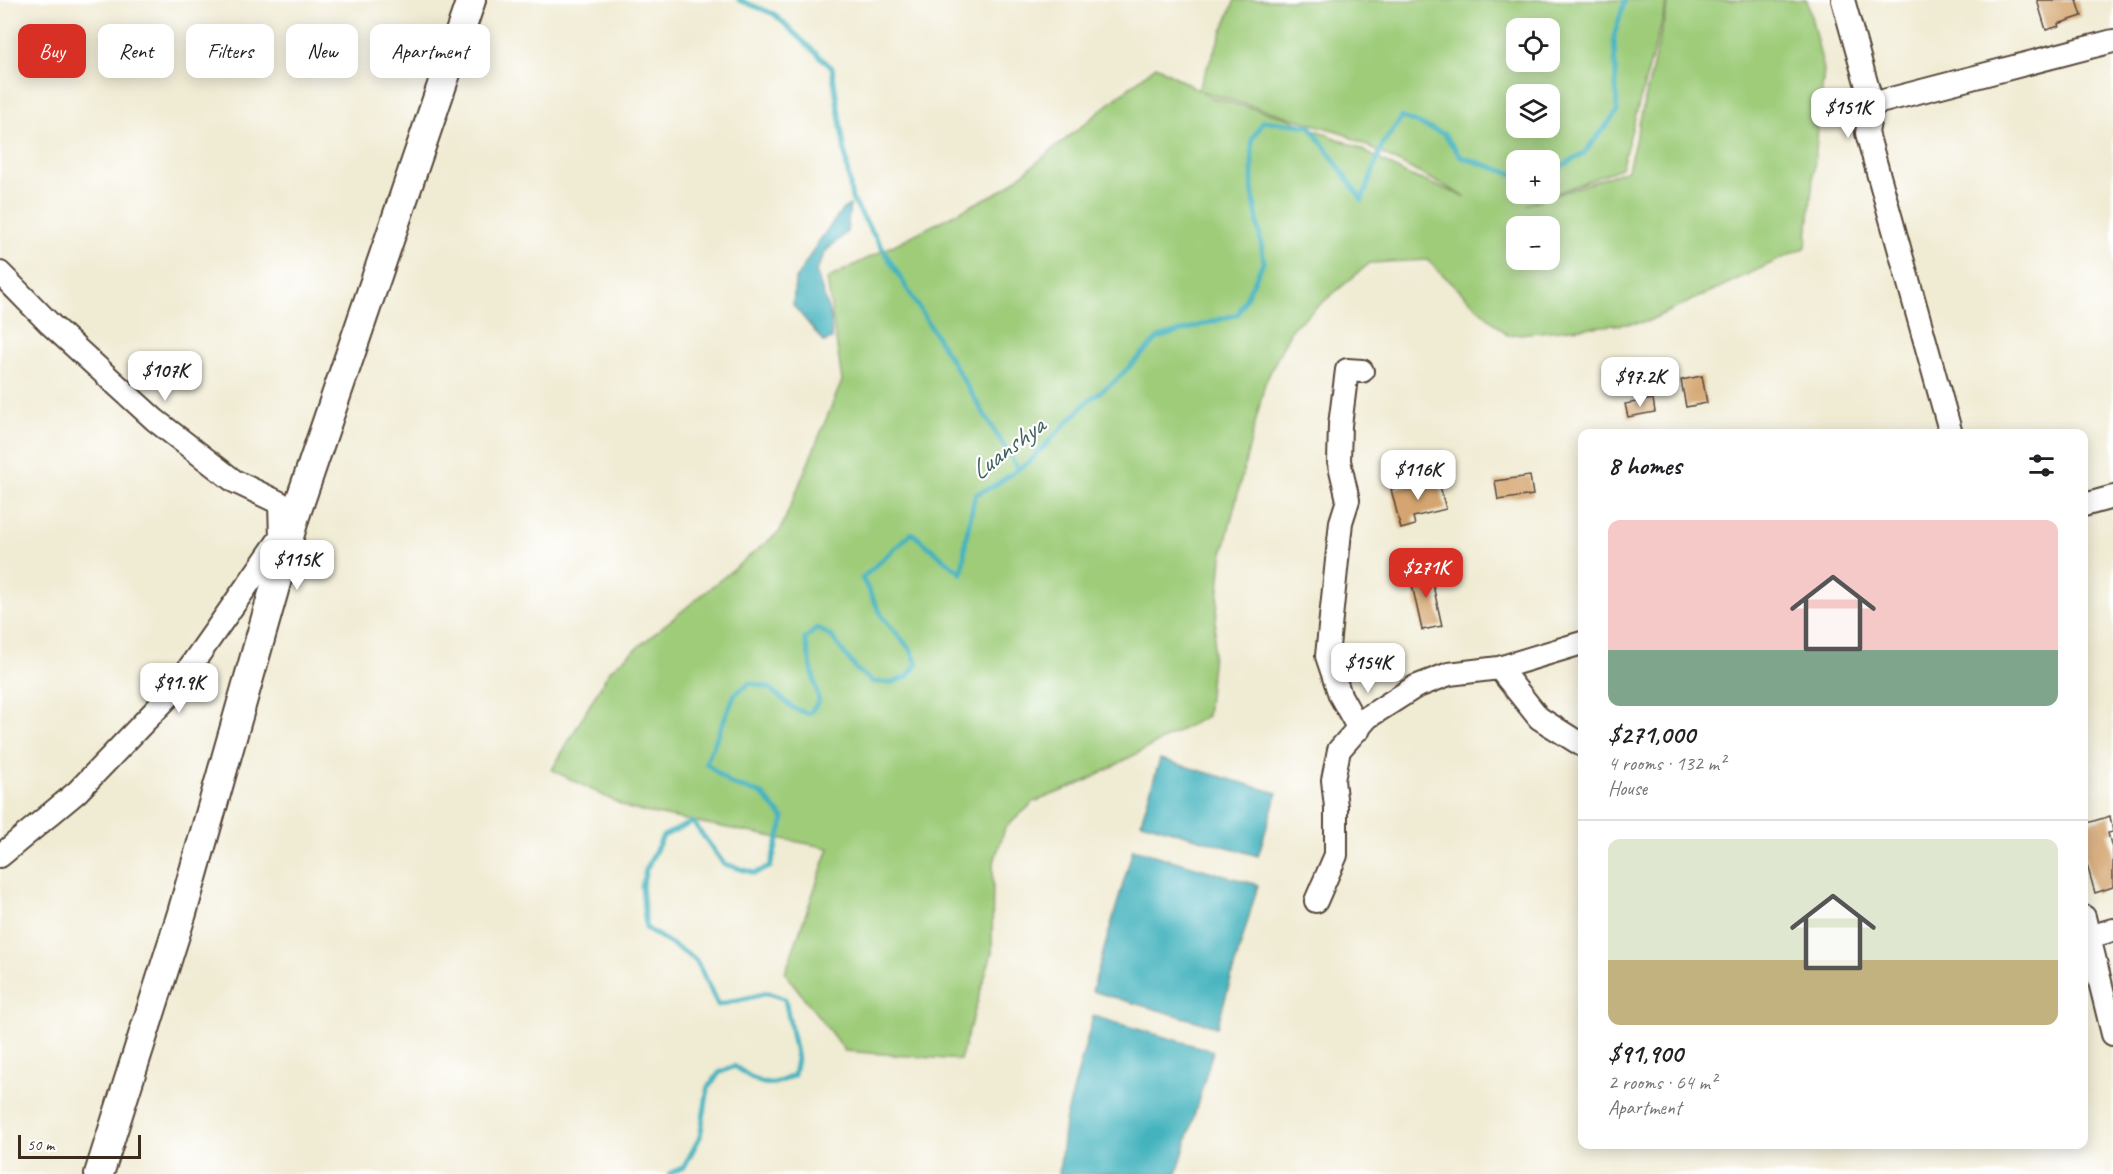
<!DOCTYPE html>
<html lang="en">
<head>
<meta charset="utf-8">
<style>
	body { margin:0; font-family:Caveat,sans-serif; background:#f6f6f6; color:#202124; height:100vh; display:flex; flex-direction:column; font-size:22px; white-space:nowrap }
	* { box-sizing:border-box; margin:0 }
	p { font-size:20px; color:#757577 }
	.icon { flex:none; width:33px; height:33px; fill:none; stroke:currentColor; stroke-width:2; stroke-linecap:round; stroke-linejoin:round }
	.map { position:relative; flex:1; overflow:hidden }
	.details { position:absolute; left:1578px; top:429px; width:510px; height:720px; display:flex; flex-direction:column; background:#fff; border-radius:12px; box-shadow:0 3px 15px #0003 }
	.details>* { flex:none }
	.guide { position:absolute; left:18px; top:24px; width:570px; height:54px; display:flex; gap:12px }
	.tools { position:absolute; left:1506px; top:18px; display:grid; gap:12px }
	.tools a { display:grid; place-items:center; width:54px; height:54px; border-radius:12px; background:#fff; box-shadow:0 3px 15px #0003; font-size:30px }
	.scale { position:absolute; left:18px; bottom:15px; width:123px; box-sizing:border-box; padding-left:6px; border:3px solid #3b2a1e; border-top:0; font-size:16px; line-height:21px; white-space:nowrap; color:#3b2a1e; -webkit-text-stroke:4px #fff; paint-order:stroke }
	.price { position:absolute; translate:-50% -51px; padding:0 14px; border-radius:12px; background:#fff; color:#222; font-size:20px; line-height:39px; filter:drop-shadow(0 2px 3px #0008) }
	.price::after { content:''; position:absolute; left:50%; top:36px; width:18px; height:14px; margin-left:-9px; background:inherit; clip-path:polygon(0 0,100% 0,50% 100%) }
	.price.selected { background:#d93025; color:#fff }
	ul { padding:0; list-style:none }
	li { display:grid; align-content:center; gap:12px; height:318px; padding:0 30px }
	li+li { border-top:2px solid #e0e0e0 }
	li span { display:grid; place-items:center; height:186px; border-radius:12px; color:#555 }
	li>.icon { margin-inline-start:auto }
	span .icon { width:108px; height:108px; fill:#fffc; stroke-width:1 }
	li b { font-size:26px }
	h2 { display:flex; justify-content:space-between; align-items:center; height:72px; padding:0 30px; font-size:26px }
	.pill { padding:0 21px; border-radius:12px; background:#fff; box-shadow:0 3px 15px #0003; font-size:21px; line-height:54px }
	.pill.selected { background:#d93025; color:#fff }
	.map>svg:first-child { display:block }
	.green { fill:#9ecc79; stroke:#6c7b4c; stroke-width:1.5; fill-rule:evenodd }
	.water { fill:#44b3be; stroke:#406e6e; stroke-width:1.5 }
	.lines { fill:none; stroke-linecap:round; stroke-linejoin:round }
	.stream { stroke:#44b3be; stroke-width:5 }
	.building { fill:#d4a56f }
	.minor-casing { stroke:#564739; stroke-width:26 }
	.major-casing { stroke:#564739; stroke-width:32 }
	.minor { stroke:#fff; stroke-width:22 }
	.major { stroke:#fff; stroke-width:28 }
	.labels { text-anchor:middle; stroke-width:4.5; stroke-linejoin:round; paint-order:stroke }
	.water-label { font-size:27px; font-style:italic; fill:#3f615e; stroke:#fff }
</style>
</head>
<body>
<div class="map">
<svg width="2113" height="1174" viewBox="0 0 2113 1174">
	<rect width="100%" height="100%" fill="#fff"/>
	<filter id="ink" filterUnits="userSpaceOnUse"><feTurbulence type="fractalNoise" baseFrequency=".0167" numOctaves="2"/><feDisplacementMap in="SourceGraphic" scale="12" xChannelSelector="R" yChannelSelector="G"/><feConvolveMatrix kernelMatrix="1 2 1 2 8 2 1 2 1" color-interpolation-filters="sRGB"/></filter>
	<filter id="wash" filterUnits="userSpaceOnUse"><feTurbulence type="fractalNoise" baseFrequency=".008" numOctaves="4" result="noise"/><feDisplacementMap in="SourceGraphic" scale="24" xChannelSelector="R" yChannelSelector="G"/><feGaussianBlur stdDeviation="1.35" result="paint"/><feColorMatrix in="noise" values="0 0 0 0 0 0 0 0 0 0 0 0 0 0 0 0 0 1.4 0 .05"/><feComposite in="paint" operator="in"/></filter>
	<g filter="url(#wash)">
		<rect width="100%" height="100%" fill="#f0ebd3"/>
		<path class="green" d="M1235,0H1668L1621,168L1526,205L1628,170L1669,0H1807L1824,70L1806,247L1646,322L1507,335L1427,260L1370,263L1292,328L1265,383L1222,557L1207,716L1084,782L1034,802L1005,828L993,865L992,953L960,1060L845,1051L785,973L829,848L630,809L552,770L610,670L780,531L842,381L827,279L1004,189L1156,66L1198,90ZM1516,28H1550V62H1516ZM1201,91L1340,132L1466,197L1406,174L1357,147L1287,118L1211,97ZM1516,94H1550V128H1516ZM1516,160H1550V194H1516ZM1516,226H1550V260H1516Z"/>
		<path class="water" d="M850,205L847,232L826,251L816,271L831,318L832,339L824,342L793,305L795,280L819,241L843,209Z
			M1160,759L1277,793L1258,856L1141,822Z
			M1133,849L1258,885L1217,1027L1092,991Z
			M1093,1016L1213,1051L1177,1174H1059L1065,1122Z"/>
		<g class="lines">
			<path class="stream" d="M739,0L774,14L832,68L852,199L1018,469
				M1550,173L1584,153L1617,112L1614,36L1625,0
				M669,1174L684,1167L700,1137L708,1088L719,1073L734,1066C760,1083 765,1091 794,1075L797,1059L785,999L768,993L718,1005L696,960L646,928L642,886L646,870L663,836L693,822L724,864L755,873L770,867L784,819L762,794L731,784L706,763L735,694L750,683L768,687L793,708L809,714L819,701L805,639L817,628L832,637L857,670L873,682L891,683L907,677L917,664L911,650L883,618L862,578L912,533L962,574L966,538L975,495L995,485L1029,462L1088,401L1114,382L1158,338L1238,314L1264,261L1252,188V139L1264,121L1310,126L1362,200L1383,144L1402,117L1444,134L1461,157L1516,175"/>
		</g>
		<g id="blocks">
			<path class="building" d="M2037,0H2077L2082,16L2058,24L2059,26L2046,30Z
				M1702,376L1707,403L1686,407L1681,380Z
				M1653,399L1655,412L1628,417L1625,404Z
				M1530,476L1533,495L1498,500L1495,481Z
				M1438,478L1446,509L1413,517L1415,525L1401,529L1391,489Z
				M1429,567L1442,626L1422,630L1409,571Z
				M2110,816L2113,832L2108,833L2113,852V887L2095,893L2084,854V824Z"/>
		</g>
	</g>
	<g filter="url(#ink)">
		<use href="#blocks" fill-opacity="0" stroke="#564739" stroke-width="1.5"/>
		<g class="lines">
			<g class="minor-casing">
				<path id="minor" d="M1843,0L1872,104
					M0,273L50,324L155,420L234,481L280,503L281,539
					M1951,434L1867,133L1872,104L2113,41
					M2084,505L2113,497
					M1499,668L1539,718L1582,745
					M1359,729L1340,695L1327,656L1341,522L1348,500L1339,461L1340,425L1347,370L1362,371
					M0,856L77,792L171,694L286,530
					M1316,901L1336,855V807L1333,780L1339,750L1368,717L1415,687L1449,674L1499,668L1582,643
					M2084,917L2113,1034
					M2089,937L2113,930"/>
			</g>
			<g class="major-casing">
				<path id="major" d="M99,1174L182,913L295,516L471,0"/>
			</g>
			<use href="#minor" class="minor"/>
			<use href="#major" class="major"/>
		</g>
	</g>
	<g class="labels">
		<g class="water-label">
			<text transform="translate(1007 448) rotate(-37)" y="9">Luanshya</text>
		</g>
	</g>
</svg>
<div class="tools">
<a><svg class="icon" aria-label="locate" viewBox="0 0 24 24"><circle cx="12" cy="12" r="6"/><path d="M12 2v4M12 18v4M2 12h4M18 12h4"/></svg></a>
<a><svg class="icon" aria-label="layers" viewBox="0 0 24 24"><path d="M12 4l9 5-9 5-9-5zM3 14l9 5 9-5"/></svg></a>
<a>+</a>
<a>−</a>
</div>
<div class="scale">50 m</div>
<b class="price" style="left:1848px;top:139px">$151K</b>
<b class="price" style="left:165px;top:402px">$107K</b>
<b class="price" style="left:1640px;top:408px">$97.2K</b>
<b class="price" style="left:1418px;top:501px">$116K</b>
<b class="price" style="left:297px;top:591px">$115K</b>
<b class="price selected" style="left:1426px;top:599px">$271K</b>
<b class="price" style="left:1368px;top:694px">$154K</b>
<b class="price" style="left:179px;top:714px">$91.9K</b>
<div class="guide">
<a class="pill selected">Buy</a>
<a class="pill">Rent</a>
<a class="pill">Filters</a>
<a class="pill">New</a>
<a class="pill">Apartment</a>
</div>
<section class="details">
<h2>8 homes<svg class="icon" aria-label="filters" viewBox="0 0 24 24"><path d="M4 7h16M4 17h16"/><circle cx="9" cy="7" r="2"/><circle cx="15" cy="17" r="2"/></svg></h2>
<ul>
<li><span style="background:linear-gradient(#f6c9c9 70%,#7fa58c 0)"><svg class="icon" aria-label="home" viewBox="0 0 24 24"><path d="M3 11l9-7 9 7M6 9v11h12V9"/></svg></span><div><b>$271,000</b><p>4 rooms · 132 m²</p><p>House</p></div></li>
<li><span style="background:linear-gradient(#dfe7d0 65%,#c2b280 0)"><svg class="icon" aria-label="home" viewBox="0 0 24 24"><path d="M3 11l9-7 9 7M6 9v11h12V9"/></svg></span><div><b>$91,900</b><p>2 rooms · 64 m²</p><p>Apartment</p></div></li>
</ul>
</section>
</div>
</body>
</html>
